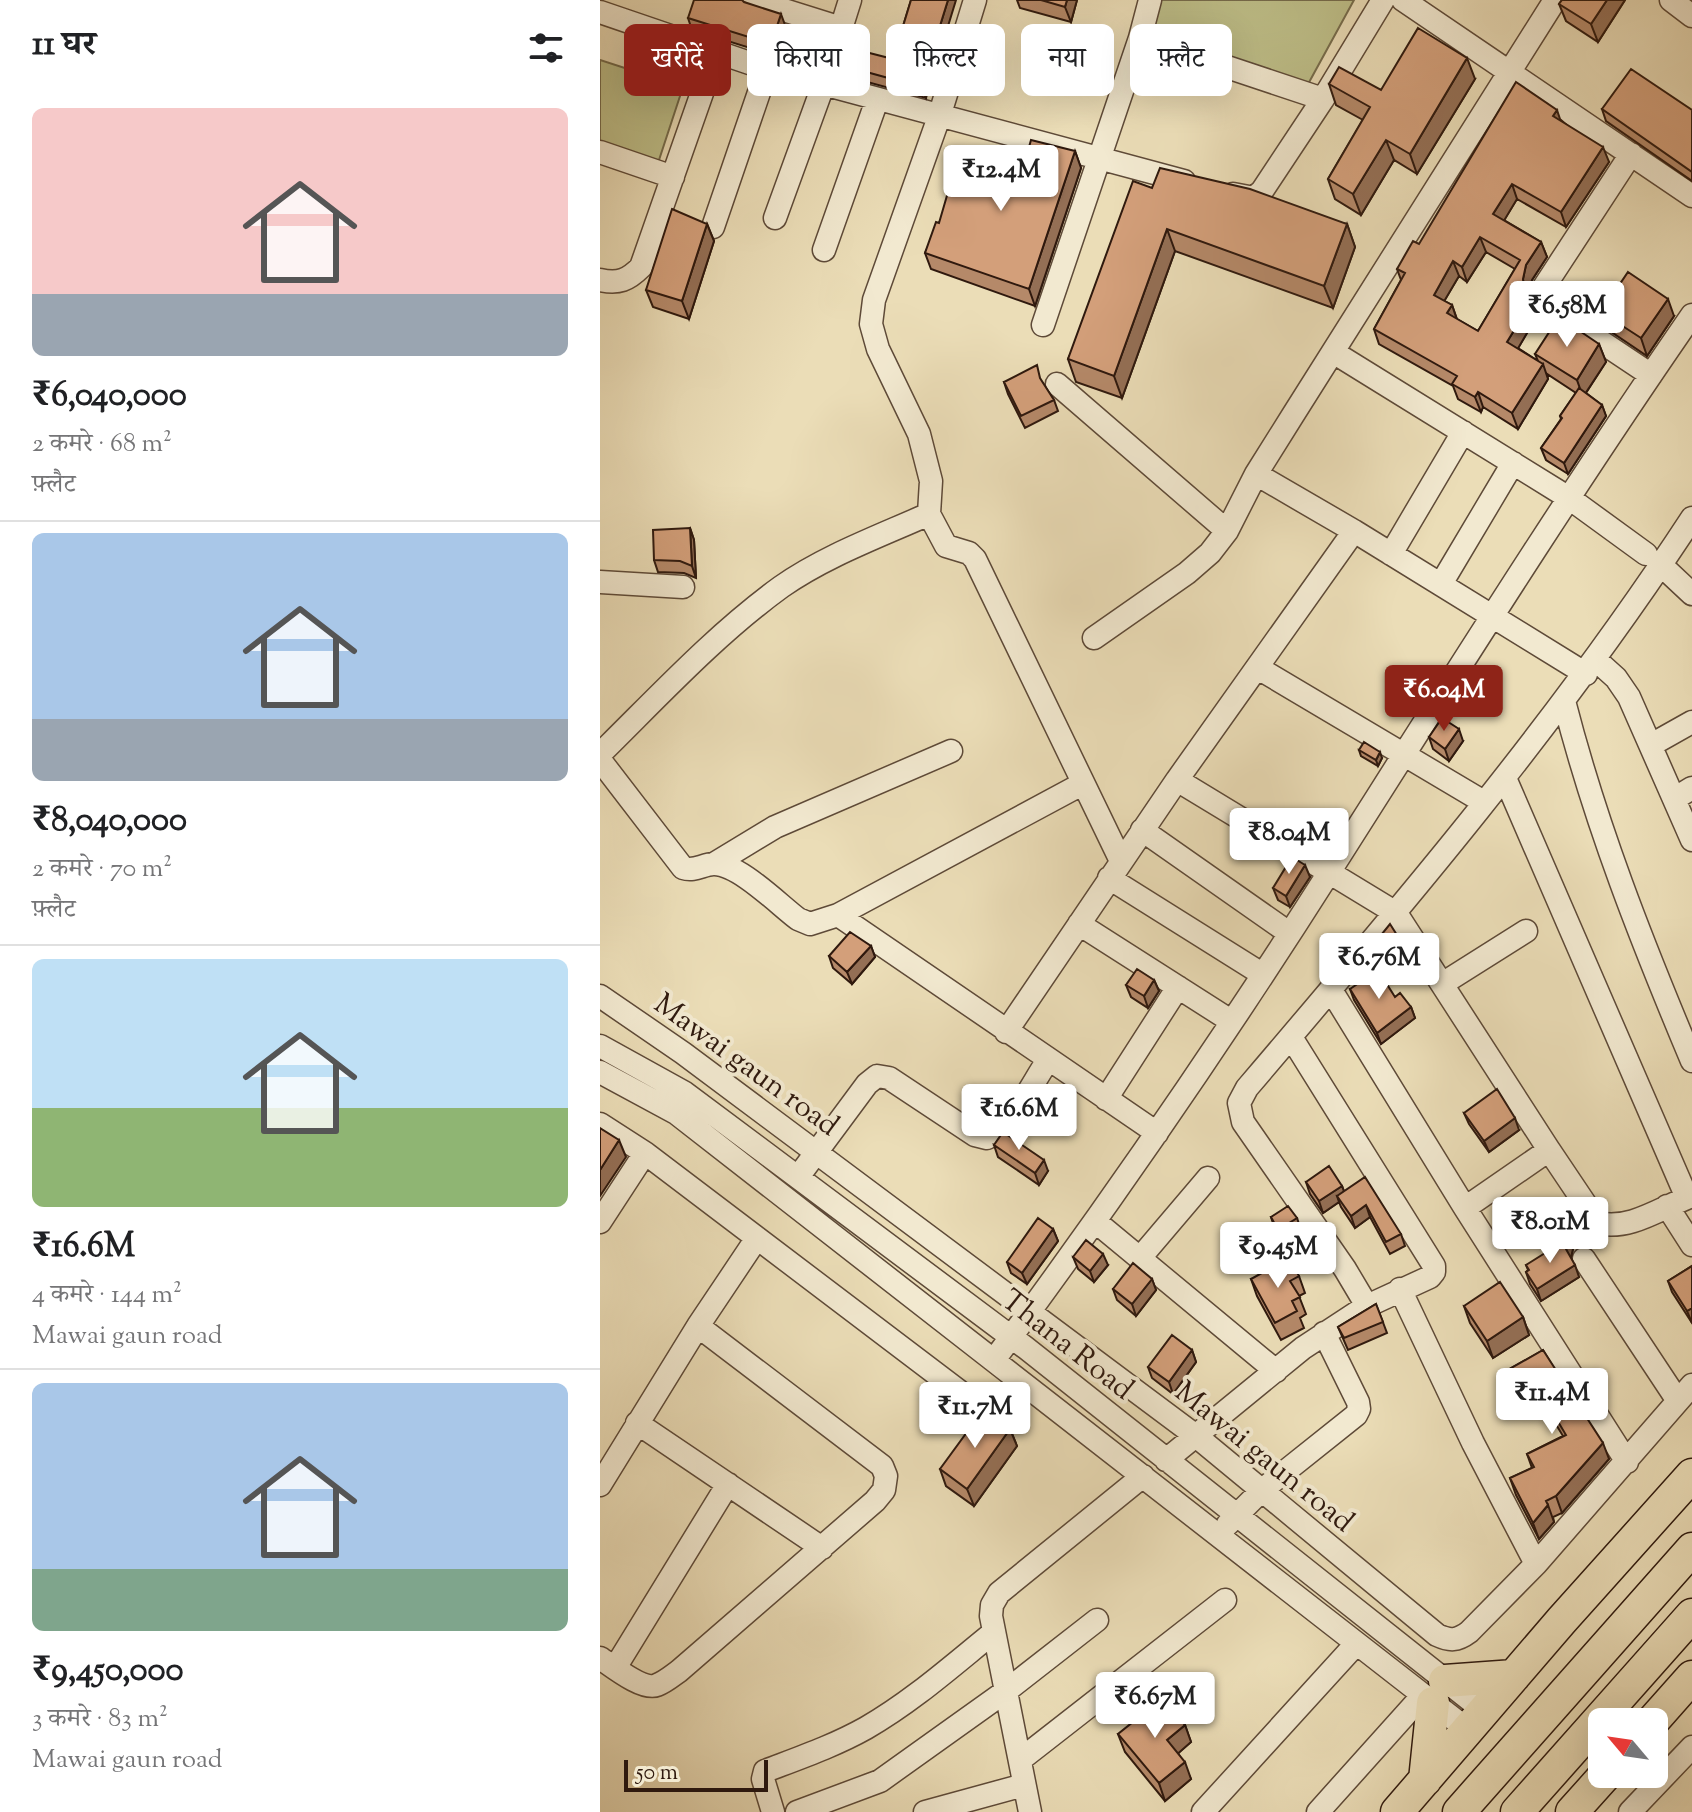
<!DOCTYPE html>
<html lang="hi">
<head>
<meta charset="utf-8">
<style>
	body { margin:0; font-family:"Sorts Mill Goudy","Noto Serif Devanagari",serif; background:#f6f6f6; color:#202124; height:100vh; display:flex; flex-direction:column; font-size:30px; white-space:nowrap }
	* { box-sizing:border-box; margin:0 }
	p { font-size:26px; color:#757577 }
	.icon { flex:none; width:44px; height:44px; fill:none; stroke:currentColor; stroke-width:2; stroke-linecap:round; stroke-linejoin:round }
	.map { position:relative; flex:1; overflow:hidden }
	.sheet { display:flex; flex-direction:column; background:#fff; width:600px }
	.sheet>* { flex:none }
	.hud { position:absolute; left:24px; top:24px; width:760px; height:72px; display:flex; gap:16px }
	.needle { width:52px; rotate:299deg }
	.buttons { position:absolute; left:988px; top:1708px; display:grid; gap:16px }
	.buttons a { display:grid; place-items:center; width:80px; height:80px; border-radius:12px; background:#fff; box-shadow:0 8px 32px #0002; font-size:40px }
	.scale { position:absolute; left:24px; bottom:20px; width:144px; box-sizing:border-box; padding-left:8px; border:4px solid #2f190e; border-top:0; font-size:22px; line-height:28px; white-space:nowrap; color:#2f190e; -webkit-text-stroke:6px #f2e9d0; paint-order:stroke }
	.price { position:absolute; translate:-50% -68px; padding:0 18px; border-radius:8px; background:#fff; color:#222; font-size:26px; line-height:52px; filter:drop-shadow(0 2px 4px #0008) }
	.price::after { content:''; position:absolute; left:50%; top:48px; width:24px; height:18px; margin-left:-12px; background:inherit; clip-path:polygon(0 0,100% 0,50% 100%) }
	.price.on { background:#8f2418; color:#fff }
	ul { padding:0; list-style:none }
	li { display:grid; align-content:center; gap:16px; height:424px; padding:0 32px }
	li+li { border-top:2px solid #e0e0e0 }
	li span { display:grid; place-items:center; height:248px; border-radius:12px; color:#555 }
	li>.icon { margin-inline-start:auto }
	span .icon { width:144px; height:144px; fill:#fffc; stroke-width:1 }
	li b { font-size:34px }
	h2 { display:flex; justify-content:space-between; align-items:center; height:96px; padding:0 32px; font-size:34px }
	.tag { padding:0 28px; border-radius:12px; background:#fff; box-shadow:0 8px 32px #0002; font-size:28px; line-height:72px }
	.tag.on { background:#8f2418; color:#fff }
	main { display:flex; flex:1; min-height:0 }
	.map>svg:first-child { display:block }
	.green { fill:#bebf89; stroke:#766c4c; stroke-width:2 }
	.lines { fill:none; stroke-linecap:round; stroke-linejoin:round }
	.minor-casing { stroke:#5e4a38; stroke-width:25 }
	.highway-casing { stroke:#2f190e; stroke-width:35 }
	.minor { stroke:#f2e9d0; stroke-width:22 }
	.highway { stroke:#ebddb7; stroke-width:32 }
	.wall { fill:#b58969; stroke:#2f190e; stroke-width:2; fill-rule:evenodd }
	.shaded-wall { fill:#946f55; stroke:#2f190e; stroke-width:2 }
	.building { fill:#d39f7a; stroke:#2f190e; stroke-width:2; fill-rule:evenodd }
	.labels { text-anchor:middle; stroke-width:8; stroke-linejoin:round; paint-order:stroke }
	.street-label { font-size:30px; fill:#2f190e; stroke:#f2e9d0 }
</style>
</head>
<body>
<main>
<section class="sheet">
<h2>11 घर<svg class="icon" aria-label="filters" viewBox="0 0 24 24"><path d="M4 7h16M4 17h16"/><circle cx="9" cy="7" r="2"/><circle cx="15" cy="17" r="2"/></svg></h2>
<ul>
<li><span style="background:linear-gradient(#f6c9c9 75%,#9aa5b1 0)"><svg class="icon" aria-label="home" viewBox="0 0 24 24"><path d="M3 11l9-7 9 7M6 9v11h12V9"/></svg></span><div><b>₹6,040,000</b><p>2 कमरे · 68 m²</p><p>फ़्लैट</p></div></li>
<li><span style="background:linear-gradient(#a9c7e8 75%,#9aa5b1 0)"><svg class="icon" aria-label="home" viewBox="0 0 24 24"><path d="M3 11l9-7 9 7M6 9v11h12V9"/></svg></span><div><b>₹8,040,000</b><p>2 कमरे · 70 m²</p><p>फ़्लैट</p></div></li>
<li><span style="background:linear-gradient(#bfe0f5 60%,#8fb573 0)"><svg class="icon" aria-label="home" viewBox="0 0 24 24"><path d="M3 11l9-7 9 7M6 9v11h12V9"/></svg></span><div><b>₹16.6M</b><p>4 कमरे · 144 m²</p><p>Mawai gaun road</p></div></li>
<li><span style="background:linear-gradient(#a9c7e8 75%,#7fa58c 0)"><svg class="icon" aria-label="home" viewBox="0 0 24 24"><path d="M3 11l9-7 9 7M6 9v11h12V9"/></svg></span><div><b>₹9,450,000</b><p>3 कमरे · 83 m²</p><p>Mawai gaun road</p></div></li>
</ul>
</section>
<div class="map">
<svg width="1092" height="1812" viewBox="0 0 1092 1812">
	<rect width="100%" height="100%" fill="#ebddb7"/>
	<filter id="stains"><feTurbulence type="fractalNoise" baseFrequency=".0025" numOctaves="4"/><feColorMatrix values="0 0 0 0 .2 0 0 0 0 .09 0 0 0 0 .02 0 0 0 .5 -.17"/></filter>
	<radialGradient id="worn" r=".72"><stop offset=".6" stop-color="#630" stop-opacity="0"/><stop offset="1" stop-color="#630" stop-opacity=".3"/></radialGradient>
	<path class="green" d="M558,0H754L707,86L546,34Z
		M0,60L83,87L58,163L0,144Z"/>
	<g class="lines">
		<g class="minor-casing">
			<path id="minor" d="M152,0L241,28
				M375,0L339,117L274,300L271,324L278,349L319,434L331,481L329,514L346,546L369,553L375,559L521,861
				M803,0L1092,196
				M1071,0L1092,16
				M0,12L167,69L584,181
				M540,38L723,99
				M0,152L73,177
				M1031,154L944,287L942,297L946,305L1051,375
				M633,194L654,198L662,191L723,99L783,0
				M175,218L224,83L250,0
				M113,227L167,69
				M224,250L277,100
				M0,280C19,284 28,280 41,267L116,53
				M443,325L540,38L550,0
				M733,352L969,498L1046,554
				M457,384L627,531
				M754,531L986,674
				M791,554L863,432
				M1061,565L1092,594
				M0,582L83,587
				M841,584L913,463
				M494,638L587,573L610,553L627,531L656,474L693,415L955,0
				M996,660L1016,678L1029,697L1092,840
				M658,668L877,798
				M964,701C996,826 1042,942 1092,1061
				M1051,745L1092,722
				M0,754C58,697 115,635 181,587C225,556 280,536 329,514
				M0,760L83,868C95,872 103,864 114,864C139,864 178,904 198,919L210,924L238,915L557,1133
				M905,778L1087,1198
				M577,780L754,531L656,474
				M1074,799L1092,788
				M542,830L689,933
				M114,864L175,827L351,751
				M509,878L662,974
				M238,915L482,784
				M479,924L631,1021
				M842,984L926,931
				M731,990L865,1208L1027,1462
				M0,996L83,1053L596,1436L837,1635C850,1641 857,1641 869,1632L936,1564L1092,1385
				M406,1032L577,780L796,913L949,1150L865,1208
				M691,1037L834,1266V1272L830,1277L767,1306
				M0,1046L85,1093L426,1348L884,1711
				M0,1072L76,1113L868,1730
				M506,1099L578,987
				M0,1124L45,1153L401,1423
				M949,1150L998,1223C1030,1231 1062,1207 1092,1196
				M198,1177L267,1084L277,1076L289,1078L375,1135L387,1138C414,1124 431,1085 448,1060
				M1067,1206L1092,1245
				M0,1222L45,1153
				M496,1222L676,1371
				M540,1258L608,1178
				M984,1259L1078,1401
				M800,1289L873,1443L936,1564
				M394,1360C512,1201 624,1038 730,871C849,684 966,497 1092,315
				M37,1423L222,1548
				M566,1460L703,1348L767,1306L745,1269L643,1122L639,1103L647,1088C804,904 960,720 1092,518
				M0,1485L98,1326L157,1238
				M628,1524L662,1490L756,1415L759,1409L758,1402L724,1333
				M0,1658C12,1666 43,1691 57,1685C65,1682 72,1676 79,1671L275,1501L284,1490L286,1476L282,1466L98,1326
				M15,1668L128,1484
				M420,1760L625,1600
				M173,1812L163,1779L165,1771C199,1758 234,1746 266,1728C313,1701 353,1665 394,1632
				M197,1812L280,1781L406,1691L497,1620
				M325,1812L424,1785
				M430,1812L391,1616L392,1605L399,1593L543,1476
				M603,1812L756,1644
				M718,1812L823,1695
				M1030,1812L1092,1747"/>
		</g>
		<g class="highway-casing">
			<path id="highway" d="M845,1681L914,1676
				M1052,1722L1092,1677
				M825,1780L833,1703
				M797,1812L962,1620L1092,1475
				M859,1812L1092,1549
				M917,1812L1092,1615
				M972,1812L1006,1774"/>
		</g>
		<use href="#minor" class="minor"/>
		<use href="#highway" class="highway"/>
	</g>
	<path class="wall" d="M311,0L326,98L245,76L241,65L293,59Z
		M417,0H477L471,22L420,8Z
		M962,0H1025L998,42L966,21L959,4Z
		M144,2L185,25L176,56L92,30L88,18Z
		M875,79L817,174L794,160L761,215L735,199L728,179L763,120L736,105L729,84L781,90Z
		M1002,109L1092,110V181L1006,121Z
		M961,120L1009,162L966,227L917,199L904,220L941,242L947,257L932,280L928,294L937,316L918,348L938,361L935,354L999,344L1006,362L986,393L1002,405L1006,416L968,474L946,460L941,448L961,419L960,416L976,393L947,374L948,379L918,429L883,407L881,412L858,399L853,386L779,344L774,329L801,280L797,269L819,244ZM886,252L915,269L878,331L857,319L852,305L844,301L859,276L867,282Z
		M475,151L481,168L435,306L331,269L325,253L339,223L422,172Z
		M552,188L747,224L755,247L733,308L575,251L522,398L476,382L468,359Z
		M107,224L114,241L89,319L53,307L46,290Z
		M1001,312L1074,316L1047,356L1007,329Z
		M404,382H442L454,400L458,411L425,428L408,394Z
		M90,528L94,540L96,578L84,573L58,572L54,560Z
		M829,737L863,741L849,761L833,749Z
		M759,750L782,758L778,766L761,756Z
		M710,877L690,907L678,900L673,888Z
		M777,940L812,963L795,973L781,951Z
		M271,946L275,957L252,984L233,968L229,956Z
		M554,980L559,991L548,1008L531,997L526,985Z
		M750,989L795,997L811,1007L815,1018L781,1044L754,1000Z
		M864,1113L919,1130L889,1152L869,1124Z
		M394,1145L448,1171L439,1185L398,1157Z
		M706,1182L742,1186L744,1191L801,1234L805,1246L790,1254L770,1217L755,1228L741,1207L739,1202L723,1213L710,1194Z
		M671,1217L697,1218L701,1230L682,1241L675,1229Z
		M453,1229L458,1241L427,1284L411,1273L407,1262Z
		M973,1249L971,1258L979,1277L941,1301L930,1284L926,1272L928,1270L926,1265Z
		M473,1257L508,1265L494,1282L478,1269Z
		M1092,1266V1323L1072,1292L1068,1281Z
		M699,1276L705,1293L699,1296L706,1314L700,1318L704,1328L681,1340L657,1296L651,1279Z
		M552,1279L556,1290L536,1316L517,1300L513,1289Z
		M776,1304L787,1333L748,1350L738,1327Z
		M864,1306L923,1317L929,1335L893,1358L870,1323Z
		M592,1350L596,1362L573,1394L552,1378L548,1367Z
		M943,1350L1009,1459L962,1513L953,1517L954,1522L939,1539L916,1495L910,1478L932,1468L927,1454L963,1436L940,1398L916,1411L905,1391L899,1375Z
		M410,1429L417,1446L374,1506L346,1486L340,1469Z
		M585,1725L591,1742L578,1753L591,1779L565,1801L525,1752L518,1734Z"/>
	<path class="shaded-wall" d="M348,0H356L326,98L321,87Z
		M467,0H477L471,22L465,7Z
		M1007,0H1025L998,42L991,24Z
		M181,14L185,25L176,56L171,44Z
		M867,58L875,79L817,174L810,154Z
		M957,110L962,125L953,116Z
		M786,140L794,160L761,215L753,194Z
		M1003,147L1009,162L966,227L961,212Z
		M475,151L481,168L435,306L429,289Z
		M912,184L917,199L899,229L893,214Z
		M107,224L114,241L89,319L82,301Z
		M747,224L755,247L733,308L724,286Z
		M567,229L575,251L522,398L514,376Z
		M880,237L886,252L867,282L862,267Z
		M941,242L947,257L932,280L928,294L924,288L923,279L926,265Z
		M853,261L859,276L839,310L834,295Z
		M1068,299L1074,316L1047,356L1041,338Z
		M932,301L937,316L913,357L907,342Z
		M852,305L857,320L847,313Z
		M999,344L1006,362L983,397L977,380Z
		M943,364L948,379L918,429L912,413Z
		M878,392L883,407L881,412L875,397Z
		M1002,405L1006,416L968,474L964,463Z
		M90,528L94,540L96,578L92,566Z
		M859,729L863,741L849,761L845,749Z
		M780,752L782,758L778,766L776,760Z
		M705,865L710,877L690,907L686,896Z
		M271,946L275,957L252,984L247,972Z
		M807,951L812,963L795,973L791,962Z
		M554,980L559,991L548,1008L544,996Z
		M811,1007L815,1018L781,1044L777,1033Z
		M915,1118L919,1130L889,1152L884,1141Z
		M19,1140L26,1157L0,1196V1170Z
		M444,1160L448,1171L439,1185L435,1173Z
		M742,1186L746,1197L737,1196L739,1202L723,1213L719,1201Z
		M766,1205L770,1217L755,1228L751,1216Z
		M453,1229L458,1241L427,1284L422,1273Z
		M969,1238L973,1249L970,1261L966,1249Z
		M503,1254L508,1265L494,1282L490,1271Z
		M975,1265L979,1277L941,1301L937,1289Z
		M552,1279L556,1290L536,1316L532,1304Z
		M1092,1308V1323L1087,1311Z
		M923,1317L929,1335L893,1358L887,1341Z
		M592,1350L596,1362L573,1394L569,1382Z
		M410,1429L417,1446L374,1506L367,1489Z
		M1003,1443L1009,1459L962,1513L956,1496Z
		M948,1505L954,1522L939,1539L933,1523Z
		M585,1725L591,1742L574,1757L567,1740Z
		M585,1762L591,1779L565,1801L559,1783Z"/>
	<path class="building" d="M94,0H142L144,2L181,14L171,44L88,18Z
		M311,0H348L321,87L241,65L246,47L293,59Z
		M441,0H467L465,7Z
		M962,0H1007L991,24L959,4Z
		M818,28L867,58L810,154L786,140L753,194L728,179L770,107L729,84L739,67L781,90Z
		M1031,69L1092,110V172L1002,109Z
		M916,82L957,110L953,116L1003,147L961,212L912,184L893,214L941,242L926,265L923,279L924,288L932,301L907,342L943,364L912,413L878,392L875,397L852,384L857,376L774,329L805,273L797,269L813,241L819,244ZM880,237L920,260L878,331L847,313L852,305L834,295L853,261L862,267Z
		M431,140L475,151L429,289L325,253L336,222L339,223L360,151L422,172Z
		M560,168L650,189L747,224L724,286L567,229L514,376L468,359L533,181L552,188Z
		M72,209L107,224L82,301L46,290Z
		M1028,272L1068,299L1041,338L1001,312Z
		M959,317L999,344L977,380L935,354Z
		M437,365L440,378L454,400L421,416L404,382Z
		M979,388L1002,405L964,463L941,448L962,418L960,416Z
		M90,528L92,566L80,561L54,560L53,530Z
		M842,718L859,729L845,749L829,737Z
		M764,742L780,752L776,760L759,750Z
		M692,857L705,865L686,896L673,888Z
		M790,924L807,951L791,962L777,940Z
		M250,932L271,946L247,972L229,956Z
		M537,969L554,980L544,996L526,985Z
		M778,970L795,997L800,993L811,1007L777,1033L750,989Z
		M897,1089L915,1118L884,1141L864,1113Z
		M0,1128L19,1140L0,1170Z
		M403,1132L444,1160L435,1173L394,1145Z
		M729,1166L742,1186L719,1201L706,1182Z
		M765,1177L801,1234L786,1242L766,1205L751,1216L737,1196Z
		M688,1206L697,1218L678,1230L671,1217Z
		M438,1218L453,1229L422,1273L407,1262Z
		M969,1238L966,1249L975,1265L937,1289L926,1272L929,1270L926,1265Z
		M486,1240L503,1254L490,1271L473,1257Z
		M689,1258L699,1276L690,1281L700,1297L692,1301L697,1311L675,1323L651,1279Z
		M533,1263L552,1279L532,1304L513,1289Z
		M1092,1266V1308L1087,1311L1068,1281Z
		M900,1282L923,1317L887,1341L864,1306Z
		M776,1304L783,1322L744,1338L738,1327Z
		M572,1335L592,1350L569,1382L548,1367Z
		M943,1350L1003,1443L956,1496L946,1501L948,1505L933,1523L910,1478L934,1467L927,1454L966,1435L934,1381L910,1395L899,1375Z
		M381,1413L397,1419L410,1429L367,1489L340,1469Z
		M563,1698L585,1725L567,1740L585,1762L559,1783L518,1734Z"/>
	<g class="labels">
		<g class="street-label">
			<text transform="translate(147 1064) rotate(36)" y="10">Mawai gaun road</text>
			<text transform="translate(468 1344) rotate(38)" y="10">Thana Road</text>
			<text transform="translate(665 1456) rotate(39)" y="10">Mawai gaun road</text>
		</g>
	</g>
	<rect width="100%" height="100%" filter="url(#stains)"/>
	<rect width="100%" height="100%" fill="url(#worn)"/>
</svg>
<div class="buttons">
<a><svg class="needle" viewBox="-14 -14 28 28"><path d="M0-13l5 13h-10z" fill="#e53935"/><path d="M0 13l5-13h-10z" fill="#757577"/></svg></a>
</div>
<div class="scale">50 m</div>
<b class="price" style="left:401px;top:213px">₹12.4M</b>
<b class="price" style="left:967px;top:349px">₹6.58M</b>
<b class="price on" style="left:844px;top:733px">₹6.04M</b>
<b class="price" style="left:689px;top:876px">₹8.04M</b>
<b class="price" style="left:779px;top:1001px">₹6.76M</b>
<b class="price" style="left:419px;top:1152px">₹16.6M</b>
<b class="price" style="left:950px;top:1265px">₹8.01M</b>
<b class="price" style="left:678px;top:1290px">₹9.45M</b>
<b class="price" style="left:952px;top:1436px">₹11.4M</b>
<b class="price" style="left:375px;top:1450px">₹11.7M</b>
<b class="price" style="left:555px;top:1740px">₹6.67M</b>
<div class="hud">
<a class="tag on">खरीदें</a>
<a class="tag">किराया</a>
<a class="tag">फ़िल्टर</a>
<a class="tag">नया</a>
<a class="tag">फ़्लैट</a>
</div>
</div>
</main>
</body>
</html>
